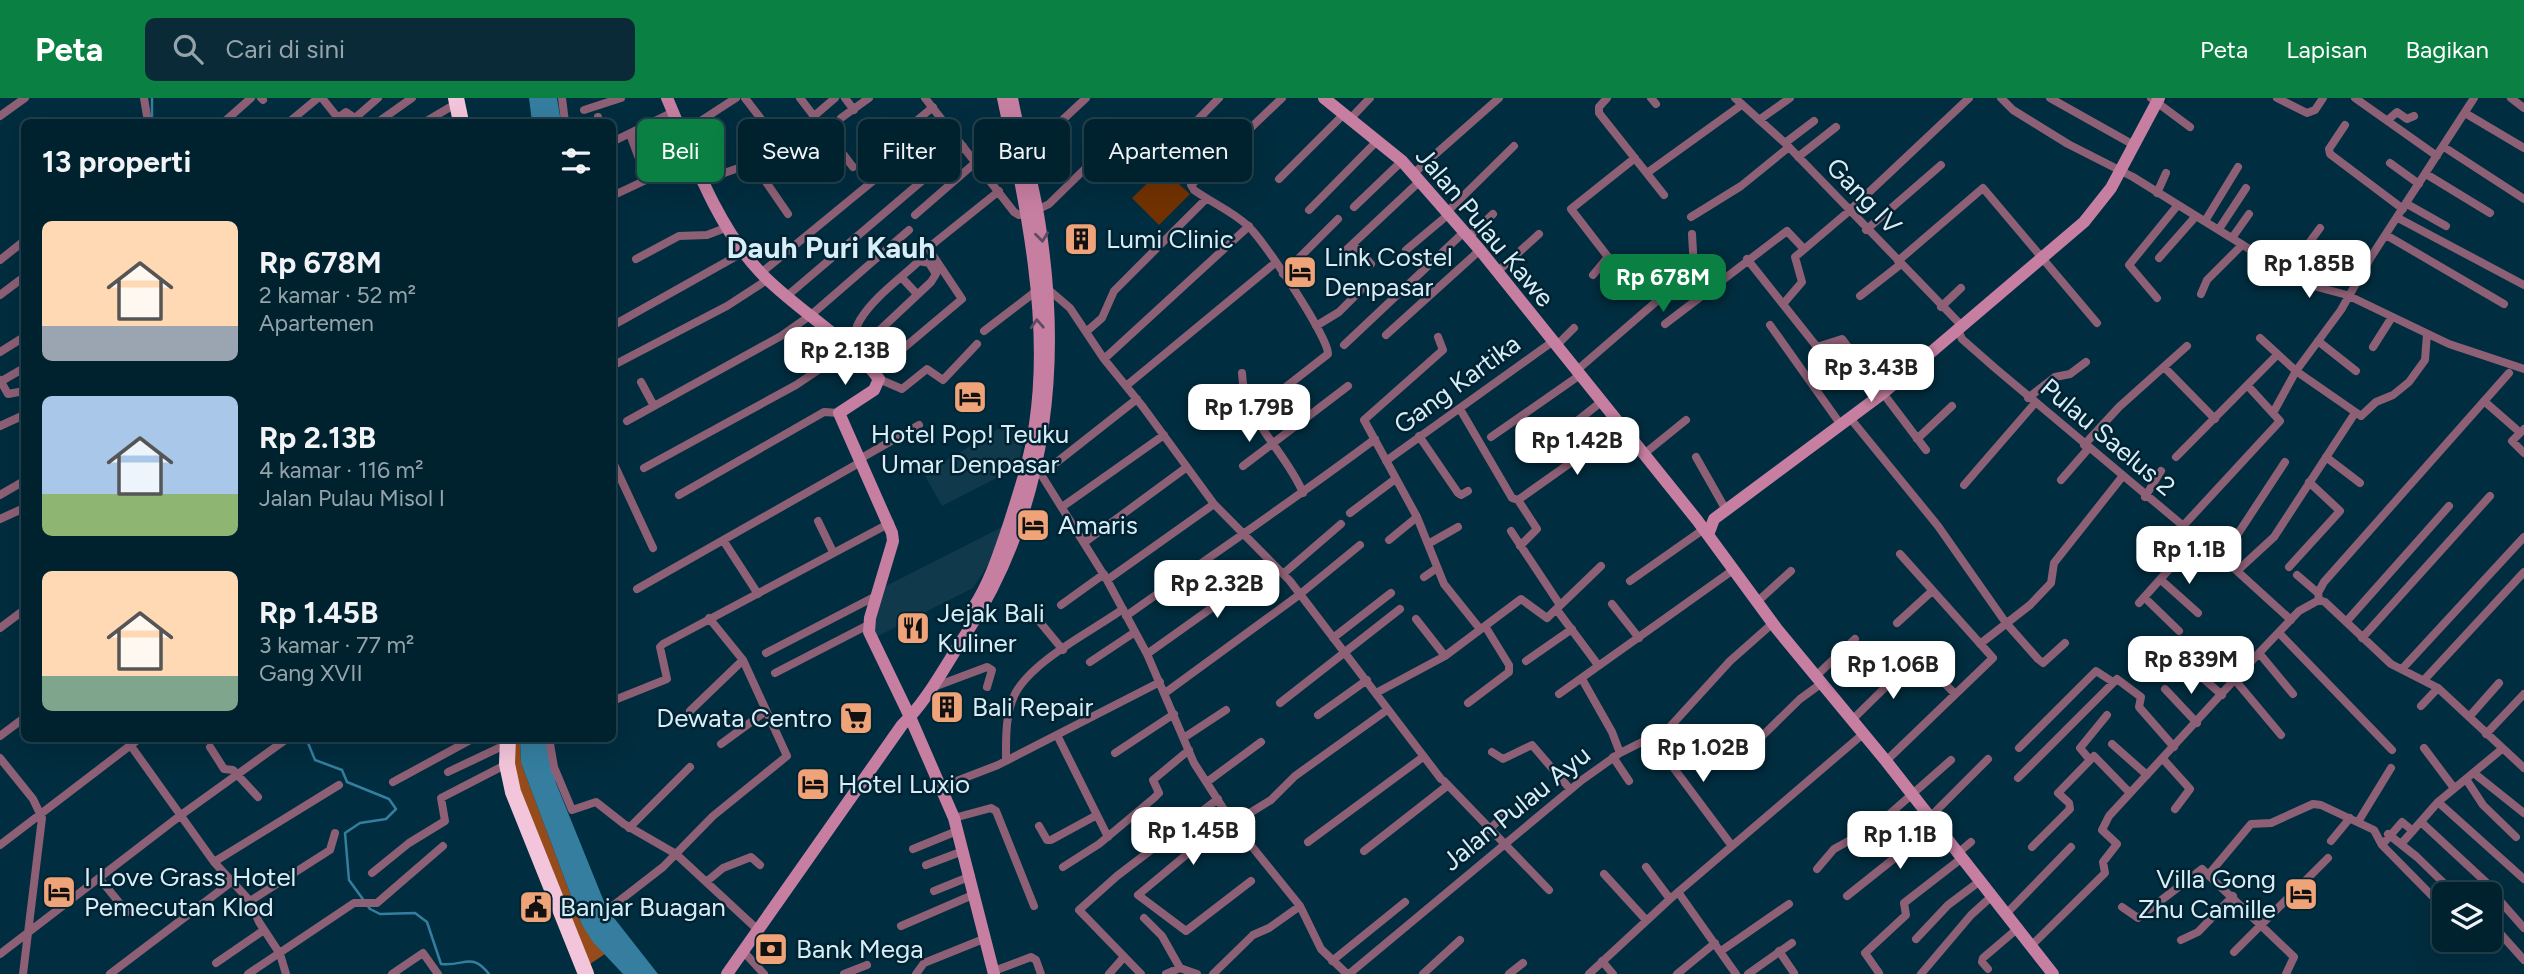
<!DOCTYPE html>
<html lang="id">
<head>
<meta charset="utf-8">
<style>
	body { margin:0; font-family:Figtree,sans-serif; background:#0a2a37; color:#f1f3f6; height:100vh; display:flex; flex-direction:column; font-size:26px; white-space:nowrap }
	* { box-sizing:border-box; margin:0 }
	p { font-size:23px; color:#95a4aa }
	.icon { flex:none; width:38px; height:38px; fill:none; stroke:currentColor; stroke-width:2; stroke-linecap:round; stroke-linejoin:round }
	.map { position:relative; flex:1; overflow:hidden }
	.details { position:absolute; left:21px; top:21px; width:595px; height:623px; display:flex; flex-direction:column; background:#00222f; border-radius:10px; box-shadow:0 7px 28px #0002,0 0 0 2px #223f4b }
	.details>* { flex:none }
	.top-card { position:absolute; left:637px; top:21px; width:665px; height:63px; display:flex; gap:14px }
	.buttons { position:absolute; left:2432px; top:784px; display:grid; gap:14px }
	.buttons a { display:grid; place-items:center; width:70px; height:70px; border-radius:10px; background:#00222f; box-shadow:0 7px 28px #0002,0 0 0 2px #223f4b; font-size:35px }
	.price { position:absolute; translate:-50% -60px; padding:0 16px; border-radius:14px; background:#fff; color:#222; font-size:23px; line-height:46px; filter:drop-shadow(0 2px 4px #0008) }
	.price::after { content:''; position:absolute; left:50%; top:42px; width:21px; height:16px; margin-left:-10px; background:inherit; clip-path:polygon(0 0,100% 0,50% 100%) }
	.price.current { background:#0b8043; color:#fff }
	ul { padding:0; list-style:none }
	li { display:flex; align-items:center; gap:21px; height:175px; padding:0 21px }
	li span { display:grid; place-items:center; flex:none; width:196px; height:140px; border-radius:10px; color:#555 }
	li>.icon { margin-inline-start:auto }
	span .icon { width:84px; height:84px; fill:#fffc; stroke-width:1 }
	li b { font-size:30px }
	h2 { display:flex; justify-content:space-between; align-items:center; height:84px; padding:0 21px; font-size:30px }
	.pill { padding:0 24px; border-radius:10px; background:#00222f; box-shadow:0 7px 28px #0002,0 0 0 2px #223f4b; font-size:24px; line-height:63px }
	.pill.current { background:#0b8043; color:#fff }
	header { display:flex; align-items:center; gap:42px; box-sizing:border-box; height:98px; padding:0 35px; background:#0b8043; color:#fff }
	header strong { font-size:33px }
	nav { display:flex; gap:38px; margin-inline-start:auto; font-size:24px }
	.search { width:490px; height:63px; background:#0a2a37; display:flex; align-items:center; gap:18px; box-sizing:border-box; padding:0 24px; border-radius:10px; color:#95a4aa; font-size:26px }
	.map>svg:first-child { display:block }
	.built { fill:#103a4b }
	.green { fill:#723200 }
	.forest { fill:#964b1a }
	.water { fill:#357e9f }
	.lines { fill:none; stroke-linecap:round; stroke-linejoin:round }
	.stream { stroke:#357e9f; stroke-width:2.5 }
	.street { stroke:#8e6076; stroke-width:8 }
	.secondary { stroke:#c77fa1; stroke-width:12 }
	.highway { stroke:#f3c5da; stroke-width:16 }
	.oneway { stroke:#5a4c63 }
	.labels { text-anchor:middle; stroke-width:5; stroke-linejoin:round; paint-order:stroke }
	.street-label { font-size:26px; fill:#d7eef9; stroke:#012331 }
	.poi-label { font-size:26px; fill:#d7eef9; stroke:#012331; text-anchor:start }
	.quarter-label { font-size:30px; font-weight:bold; fill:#d7eef9; stroke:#012331 }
</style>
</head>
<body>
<header>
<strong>Peta</strong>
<div class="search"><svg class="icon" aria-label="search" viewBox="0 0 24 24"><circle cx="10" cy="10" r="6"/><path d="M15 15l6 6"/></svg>Cari di sini</div>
<nav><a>Peta</a><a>Lapisan</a><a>Bagikan</a></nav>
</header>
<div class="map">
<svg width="2524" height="876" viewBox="0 0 2524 876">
	<rect width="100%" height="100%" fill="#002d3f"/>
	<path class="built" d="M1008,325L1016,343H1023L1017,374L1010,373L942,408L924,376Z
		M1004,428L995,456L973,490L876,539L873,529L886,488Z"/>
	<path class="green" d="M1162,71L1190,96L1159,127L1132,100Z"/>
	<path class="forest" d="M511,641H520L521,665L582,827L605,856L590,866L515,690Z"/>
	<path class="water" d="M529,0H557L561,24H532Z
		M520,641H548L556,685L607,811L658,876H623L593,844L582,827L521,665Z"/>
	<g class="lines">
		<path class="stream" d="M152,0V24
			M306,640L315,662L342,672L347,684L389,701L396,711L386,721L360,725L345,735L349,782L370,811L380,816L415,815L427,824L441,866C464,869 471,853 489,876"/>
		<path class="street" d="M144,0L148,24
			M261,0L263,2
			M322,0L338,20L346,14L355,20L378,0
			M562,0L565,24
			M745,0L800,72
			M800,0L853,69
			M845,0L854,12
			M925,0L1014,114L1019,117L1026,114
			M1607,0L1599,9V15L1664,97
			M1651,0L1656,6
			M1735,0L1785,45L1961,227
			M2001,0L2013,12L2068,46L2133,79L2306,186L2347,197L2449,246L2524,271
			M2050,0L2132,46
			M2151,0L2190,29
			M2277,0L2307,15L2315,12L2323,0
			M2355,0L2437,58
			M2511,0L2524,10
			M584,12L621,0
			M2465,15L2524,50
			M0,18L25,0
			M598,19L599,24
			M813,19L835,0
			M841,20L869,0
			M1351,20L1370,0
			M2389,21L2397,14L2407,21L2414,18
			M1759,22L1790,0
			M224,24L251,0
			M289,24L318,0
			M378,24L412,0
			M425,24L457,5
			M2345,27L2329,51L2330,56L2403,111
			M682,35L736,0
			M630,36L641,66
			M1182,38L1219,0
			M612,44L673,14
			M1785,45L1814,23
			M885,49L933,9
			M2444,49L2524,101
			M1025,57L1086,0
			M1798,59L1836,29
			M2390,65L2419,86
			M1647,75L1740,8
			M1413,76L1499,0
			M2426,76L2490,115
			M1279,81L1344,16
			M704,82L753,65L788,116
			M2157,95L2166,75
			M612,98L693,60
			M2407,106L2446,128
			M1354,109L1402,63
			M1037,112L1049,106L1098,58
			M1309,112L1378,42
			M1447,114L1514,48
			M915,117L976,64
			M1691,119L1741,88L1789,49
			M2398,120L2524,187
			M2205,123L2238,69
			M2219,131L2246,90
			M1866,132L1941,67
			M2386,137L2504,206
			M1469,139L1493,116
			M2232,140L2249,116
			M1353,146L1371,166
			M1406,152L1449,116
			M1342,156L1420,83
			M2159,160L2196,118
			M636,161L679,138L707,137L728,129
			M1747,161L1817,249L1842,241L1926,352
			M0,162L24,143
			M1898,163L1983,90L2097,225
			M1497,174L1539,136
			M761,175L873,83
			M2287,175L2320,130
			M1283,176L1338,121
			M1593,177L1608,159L1571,111L1635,60
			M902,180L917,196
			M1049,192L1070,210L1104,261L1143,309L1214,406L1290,483L1441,681
			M2201,196L2207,182L2242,147
			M0,197L24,179
			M787,198L963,48
			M1860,198L1901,166
			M2157,200L2129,167L2177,108
			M1784,205L1802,184L1795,159L1848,114L1969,0
			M1941,209L1961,190
			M1665,226L1787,133L1804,151
			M1770,227L1841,327
			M612,228L742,155
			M1316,228L1339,214L1365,188
			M1957,230L1962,241L1995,270L2237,473L2291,522
			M984,233L1035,194
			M1086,234L1102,220L1114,193L1206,101
			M1386,237L1480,152
			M1438,239L1443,252L1364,322L1417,419L1444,486L1480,531
			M2260,240L2296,273L2361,318L2376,304L2393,297L2409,284L2425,262L2427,236
			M2318,243L2356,273
			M1344,247L1464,134
			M1556,248L1574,230
			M2373,249L2392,219
			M847,251C857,239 853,233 860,222C874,199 900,181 919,163L929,165L936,176L931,184L865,246L856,242
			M0,254L24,239
			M1104,261L1249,128
			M612,268L727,208L767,182
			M2165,270L2215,321
			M1576,273L1694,171L1692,136
			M874,275L962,201L928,150L999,93
			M1242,275C1243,321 1287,355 1303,395
			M879,281L902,291L927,271L943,282L977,246
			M0,282L8,296L24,293
			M0,284L24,270
			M641,284L654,308
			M1126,288L1275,165
			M2028,300L2055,279L2070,276L2086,264
			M2484,303L2516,331
			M1460,311L1512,400L1518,402L1537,431L1520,448
			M1255,313L1328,256C1329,240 1263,141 1248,128C1232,113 1212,105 1194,92L1191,87L1282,0
			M2273,315L2296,273L2341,212L2371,159L2474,0
			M1850,320L1938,428L2006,525L2038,561L2043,565L2065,545
			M627,323L781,238L811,217L909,132
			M0,328L24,317
			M2524,331L2512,343L2524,355
			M1419,338L1458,395L1461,397L1468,393
			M1491,339L1580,277
			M1917,341L1952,308
			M2084,347L2119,309L2187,248
			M1542,351L1601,304
			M1644,356L1686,322
			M1696,359L1726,412
			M2176,359L2277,257
			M2326,359L2360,385
			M612,362L653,450
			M858,362L919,327
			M1386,363L1552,244
			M1057,364L1137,301
			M1243,368L1348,288
			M644,370L796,287L848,252
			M1032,372L1042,378L1107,482L1147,556L1194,665L1232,724L1300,808L1321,851L1347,876
			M2061,382L2088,351
			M1964,387L2035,305
			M0,397L24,383
			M679,397L824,314L839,315
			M2145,399L2161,373
			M1518,402L1621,329
			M1062,409L1164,337
			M1350,415L1394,382
			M0,421L24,410
			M818,423L833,454
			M612,427L614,435
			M2183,428L2280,323L2248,288
			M1511,433L1560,507
			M723,442L758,496
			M1389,442L1417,419
			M1085,444L1187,369
			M1428,446L1458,429
			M2148,454L2169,472
			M2222,460L2285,364
			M2289,469L2340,413L2309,384
			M2237,473L2274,439L2355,315
			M1283,476L1341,426
			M2297,477L2318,495
			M1424,479L1437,470
			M1107,482L1214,406
			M2161,482L2198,515
			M1630,483L1704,431
			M637,491L859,365
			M2144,499L2179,533
			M2319,502L2318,495L2324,484L2509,275
			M1757,504L1791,473
			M2139,505L2197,440
			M1612,506L1639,540
			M1061,507L1104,476
			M1557,512L1598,567
			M1034,517L1063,552
			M1126,518C1209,459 1294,402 1375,341
			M1416,521L1445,558
			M2346,524L2449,408
			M1897,525L1931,494
			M0,530L24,512
			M2279,535L2392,652
			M1333,540L1391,495
			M2362,540L2490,398
			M1980,546L2030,507L2051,485L2054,465L2122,379
			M2240,547L2253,561
			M2153,551L2162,544L2222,597
			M766,555L878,497
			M2259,555L2293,596
			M1147,556L1272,467
			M1526,563L1572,531
			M1090,564L1135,534
			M1929,569L1955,596
			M2402,571L2524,439
			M775,575L868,527
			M1816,578L1855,541
			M1582,581L1612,634L1620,655
			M2235,582L2281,637
			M2424,582L2524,474
			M931,590L987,569L992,572L987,589
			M2165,591L2197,625
			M1165,595L1299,497L1360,447
			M1376,595L1445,558L1521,501L1547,520L1601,468
			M1559,596L1733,472
			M612,603L667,581L660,549L663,546L890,425
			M1280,605L1400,511
			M1468,605L1509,574V567L1485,528
			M2421,608L2438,590
			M690,613L743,562
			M1318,617L1367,582
			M2469,619L2499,585
			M1852,622L1912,563
			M2486,636L2524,596
			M1057,637L1108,739
			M0,638L24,620
			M1185,639L1226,612
			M549,640L554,669L572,712L596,704L624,726L676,756L758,832
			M1652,641L1732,748
			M1756,644L1800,601L1822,585
			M721,646L766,613
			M2112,646L2147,677
			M131,648L214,764L250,803L259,824L280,856L286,876
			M210,649L224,671L233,672L258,699
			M2019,650L2096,573L2113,584
			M2424,650L2454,690
			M1492,654L1503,661L1532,647L1570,691
			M1115,655L1174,616
			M1613,659L1629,683
			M0,660L33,701L42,720L23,876
			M2163,661L2190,691L2175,711
			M2090,662L2080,650L2107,617
			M1006,663C1006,641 1005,614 1016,594C1035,561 1092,533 1123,511
			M1669,663L1705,633
			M1886,663L1993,560L1900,456
			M448,674L507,646
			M2475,676L2524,715
			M2018,680L2117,581L2141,599L2139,609L2174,649
			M2466,681L2483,707L2516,739
			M1444,683L1549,792
			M393,684L474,640
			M1207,684L1261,644
			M941,689L998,667L1160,584
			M2438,704L2524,781
			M1930,719L1988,661
			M954,720L991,710L996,713L1034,808
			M2358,724L2391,670
			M2421,724L2489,787
			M1039,728L1047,742H1051L1097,717
			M629,730L690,669
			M1489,732L1507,714
			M2388,736L2417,759L2455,796
			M2331,743L2350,720
			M1308,744L1423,659
			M2402,745L2438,704L2502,651
			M0,747L140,640
			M2382,747L2402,724L2413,733
			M2032,749L2070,711L2069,705L2058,695L2094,658L2129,694
			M1931,750L1945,738
			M913,751L957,733
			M1364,753L1447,688
			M1958,755L1971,744
			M214,764L339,687
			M926,767L963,753
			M1063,769L1099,746L1154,700L1159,695L1153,682L1189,652
			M1646,769L1670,801
			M1817,771L1834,751L1876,728L1951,662
			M372,775L409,745L445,723L441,700L507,666
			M1604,776L1646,822
			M2209,776L2251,726L2271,725L2313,706L2321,707L2374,732L2382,747L2445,811
			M99,780L127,814
			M1251,783L1186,833L1138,797L1198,747L1271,702L1295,678L1387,612
			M706,784L723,770L751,759L760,767
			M934,793L971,778
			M1678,794L1736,876
			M1847,798L1936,727
			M250,803L330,752L335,735
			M2500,803L2524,830
			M614,807L663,769L713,718L787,658L743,562L709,520
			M2122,809L2138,820L2202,771L2294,859L2286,876
			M2006,816L2071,749
			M1144,820L1162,838L1180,870
			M2490,824L2524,862
			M901,828L975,796
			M1916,841L1948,807L1980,783
			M2181,842L2198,834L2233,798
			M2031,848L2105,775L2103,764L2117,746L2102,732L2109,718L2259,555L2299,513L2319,502L2325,504L2391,566L2438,590L2524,670
			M743,853L764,876
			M1721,853L1789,806
			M1779,853L1794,875
			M2234,854L2328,760
			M0,856L181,717L288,640
			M1332,863L1405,804
			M1602,863L1613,876
			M216,865L264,832
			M1988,871L1982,864L1983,860L2017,831
			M994,873L1031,859L1036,862L1041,876
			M1879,875L1865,855L1906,817L1904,805L1962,760
			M110,876L230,785
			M248,876L354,805H377L443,748
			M392,876L423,855L438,876
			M844,876L867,867
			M916,876L924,865L986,840
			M1109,876L1124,859
			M1141,876L1079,812L1117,778L1218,701
			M1166,876L1180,870L1197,876
			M1213,876L1253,837L1269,830L1300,808
			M1349,876L1582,682L1620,655L1668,631L1730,563L1773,525
			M1423,876L1460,842
			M1509,876L1523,865
			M1589,876L1670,801L1863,636
			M1677,876L1715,845
			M1748,876L1792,845
			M1921,876L1971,817L1992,798"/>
		<path class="secondary" d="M667,0C692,58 716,127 760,174C796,212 847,239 879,281L874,292L839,315L892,435L893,443L870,520L869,534L910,619L954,720L994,876
			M1324,0L1402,63L1480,152L1697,422L1777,531L1886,663L2053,876
			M1708,437L1714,421L1882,296L2084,124L2111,90L2159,0
			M975,507C990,484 999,455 1008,429C1019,395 1030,362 1035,326C1051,220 1025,103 1003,0
			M727,876L902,627C928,602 946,566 966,536C1045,413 1062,272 1040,129C1034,86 1020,43 1012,0"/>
		<path class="highway" d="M456,0L461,24
			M508,640L507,666L513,694L586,876"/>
	</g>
	<defs><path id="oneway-chevron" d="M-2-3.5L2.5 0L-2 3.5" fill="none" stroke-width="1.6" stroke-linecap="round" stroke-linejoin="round" transform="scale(1.75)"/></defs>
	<g class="oneway">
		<use href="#oneway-chevron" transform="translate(1042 139) rotate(83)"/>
		<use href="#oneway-chevron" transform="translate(1037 226) rotate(-93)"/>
	</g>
	<defs>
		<g id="building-square" transform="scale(1.75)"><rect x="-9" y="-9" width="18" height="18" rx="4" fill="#efa378" stroke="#012331"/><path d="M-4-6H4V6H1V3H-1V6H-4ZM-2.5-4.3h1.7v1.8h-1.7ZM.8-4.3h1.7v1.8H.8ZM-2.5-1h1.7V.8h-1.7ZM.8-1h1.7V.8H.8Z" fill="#111"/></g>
		<g id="hotel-square" transform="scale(1.75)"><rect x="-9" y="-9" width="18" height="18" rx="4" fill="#efa378" stroke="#012331"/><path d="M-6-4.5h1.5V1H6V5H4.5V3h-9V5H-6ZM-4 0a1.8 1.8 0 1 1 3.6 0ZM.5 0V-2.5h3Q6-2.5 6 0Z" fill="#111"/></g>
		<g id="restaurant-square" transform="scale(1.75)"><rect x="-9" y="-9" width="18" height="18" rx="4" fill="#efa378" stroke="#012331"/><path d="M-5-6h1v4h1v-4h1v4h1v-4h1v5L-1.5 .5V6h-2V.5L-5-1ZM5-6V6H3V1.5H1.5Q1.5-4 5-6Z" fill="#111"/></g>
		<g id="supermarket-square" transform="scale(1.75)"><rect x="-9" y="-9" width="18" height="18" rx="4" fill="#efa378" stroke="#012331"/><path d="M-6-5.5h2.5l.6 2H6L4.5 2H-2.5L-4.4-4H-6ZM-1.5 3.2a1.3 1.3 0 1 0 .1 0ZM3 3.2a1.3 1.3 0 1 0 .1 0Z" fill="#111"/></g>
		<g id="civic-square" transform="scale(1.75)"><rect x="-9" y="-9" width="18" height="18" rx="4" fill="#efa378" stroke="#012331"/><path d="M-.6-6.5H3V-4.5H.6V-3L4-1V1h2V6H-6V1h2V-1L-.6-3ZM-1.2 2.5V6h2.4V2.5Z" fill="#111"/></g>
		<g id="bank-square" transform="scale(1.75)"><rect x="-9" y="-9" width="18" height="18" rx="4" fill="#efa378" stroke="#012331"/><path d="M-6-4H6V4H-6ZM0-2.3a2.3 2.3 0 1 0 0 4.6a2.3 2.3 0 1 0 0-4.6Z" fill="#111"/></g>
	</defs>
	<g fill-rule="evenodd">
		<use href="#building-square" x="1081" y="141"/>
		<use href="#hotel-square" x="1300" y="174"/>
		<use href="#hotel-square" x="970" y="299"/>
		<use href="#hotel-square" x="1033" y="427"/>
		<use href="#restaurant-square" x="913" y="530"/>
		<use href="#building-square" x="947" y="609"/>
		<use href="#supermarket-square" x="856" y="620"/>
		<use href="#hotel-square" x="813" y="686"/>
		<use href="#hotel-square" x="59" y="794"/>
		<use href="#hotel-square" x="2301" y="796"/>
		<use href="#civic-square" x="536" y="809"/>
		<use href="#bank-square" x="771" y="851"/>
	</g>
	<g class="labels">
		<g class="street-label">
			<text transform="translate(1864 98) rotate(46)" y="9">Gang IV</text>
			<text transform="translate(1485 129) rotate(50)" y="9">Jalan Pulau Kawe</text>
			<text transform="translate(1457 286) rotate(-36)" y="9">Gang Kartika</text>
			<text transform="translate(2108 339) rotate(40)" y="9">Pulau Saelus 2</text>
			<text transform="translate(1516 710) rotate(-39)" y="9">Jalan Pulau Ayu</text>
		</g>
		<g class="poi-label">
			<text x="1106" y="150">Lumi Clinic</text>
			<text x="1324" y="168">Link Costel<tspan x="1324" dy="30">Denpasar</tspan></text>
			<text x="970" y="345" text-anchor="middle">Hotel Pop! Teuku<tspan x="970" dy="30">Umar Denpasar</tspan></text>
			<text x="1058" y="436">Amaris</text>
			<text x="937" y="524">Jejak Bali<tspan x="937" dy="30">Kuliner</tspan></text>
			<text x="972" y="618">Bali Repair</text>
			<text x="832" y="629" text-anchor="end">Dewata Centro</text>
			<text x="838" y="695">Hotel Luxio</text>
			<text x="84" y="788">I Love Grass Hotel<tspan x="84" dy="30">Pemecutan Klod</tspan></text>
			<text x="2276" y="790" text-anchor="end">Villa Gong<tspan x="2276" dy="30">Zhu Camille</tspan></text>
			<text x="560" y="818">Banjar Buagan</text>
			<text x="796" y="860">Bank Mega</text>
		</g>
		<g class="quarter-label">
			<text x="831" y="160">Dauh Puri Kauh</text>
		</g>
	</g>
</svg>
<div class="buttons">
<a><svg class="icon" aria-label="layers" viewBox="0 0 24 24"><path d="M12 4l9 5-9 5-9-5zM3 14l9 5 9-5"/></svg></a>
</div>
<b class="price" style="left:2309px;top:202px">Rp 1.85B</b>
<b class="price current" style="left:1663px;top:216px">Rp 678M</b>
<b class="price" style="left:845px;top:289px">Rp 2.13B</b>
<b class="price" style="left:1871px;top:306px">Rp 3.43B</b>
<b class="price" style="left:1249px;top:346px">Rp 1.79B</b>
<b class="price" style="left:1577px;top:379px">Rp 1.42B</b>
<b class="price" style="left:2189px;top:488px">Rp 1.1B</b>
<b class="price" style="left:1217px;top:522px">Rp 2.32B</b>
<b class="price" style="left:2191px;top:598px">Rp 839M</b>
<b class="price" style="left:1893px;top:603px">Rp 1.06B</b>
<b class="price" style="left:1703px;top:686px">Rp 1.02B</b>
<b class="price" style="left:1193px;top:769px">Rp 1.45B</b>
<b class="price" style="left:1900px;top:773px">Rp 1.1B</b>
<div class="top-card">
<a class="pill current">Beli</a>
<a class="pill">Sewa</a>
<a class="pill">Filter</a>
<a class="pill">Baru</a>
<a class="pill">Apartemen</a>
</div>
<section class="details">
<h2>13 properti<svg class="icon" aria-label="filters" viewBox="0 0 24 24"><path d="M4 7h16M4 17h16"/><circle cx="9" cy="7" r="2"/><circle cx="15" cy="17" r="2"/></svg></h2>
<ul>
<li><span style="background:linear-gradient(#ffd9b3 75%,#9aa5b1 0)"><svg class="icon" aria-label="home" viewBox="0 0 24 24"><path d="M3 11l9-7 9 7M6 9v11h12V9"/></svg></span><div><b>Rp 678M</b><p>2 kamar · 52 m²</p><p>Apartemen</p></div></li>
<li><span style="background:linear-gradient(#a9c7e8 70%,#8fb573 0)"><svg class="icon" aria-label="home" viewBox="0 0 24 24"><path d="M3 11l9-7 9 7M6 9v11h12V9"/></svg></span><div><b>Rp 2.13B</b><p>4 kamar · 116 m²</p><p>Jalan Pulau Misol I</p></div></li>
<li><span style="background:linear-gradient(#ffd9b3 75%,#7fa58c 0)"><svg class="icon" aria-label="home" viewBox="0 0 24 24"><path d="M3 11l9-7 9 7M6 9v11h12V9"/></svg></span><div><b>Rp 1.45B</b><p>3 kamar · 77 m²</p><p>Gang XVII</p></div></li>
</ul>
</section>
</div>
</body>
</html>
